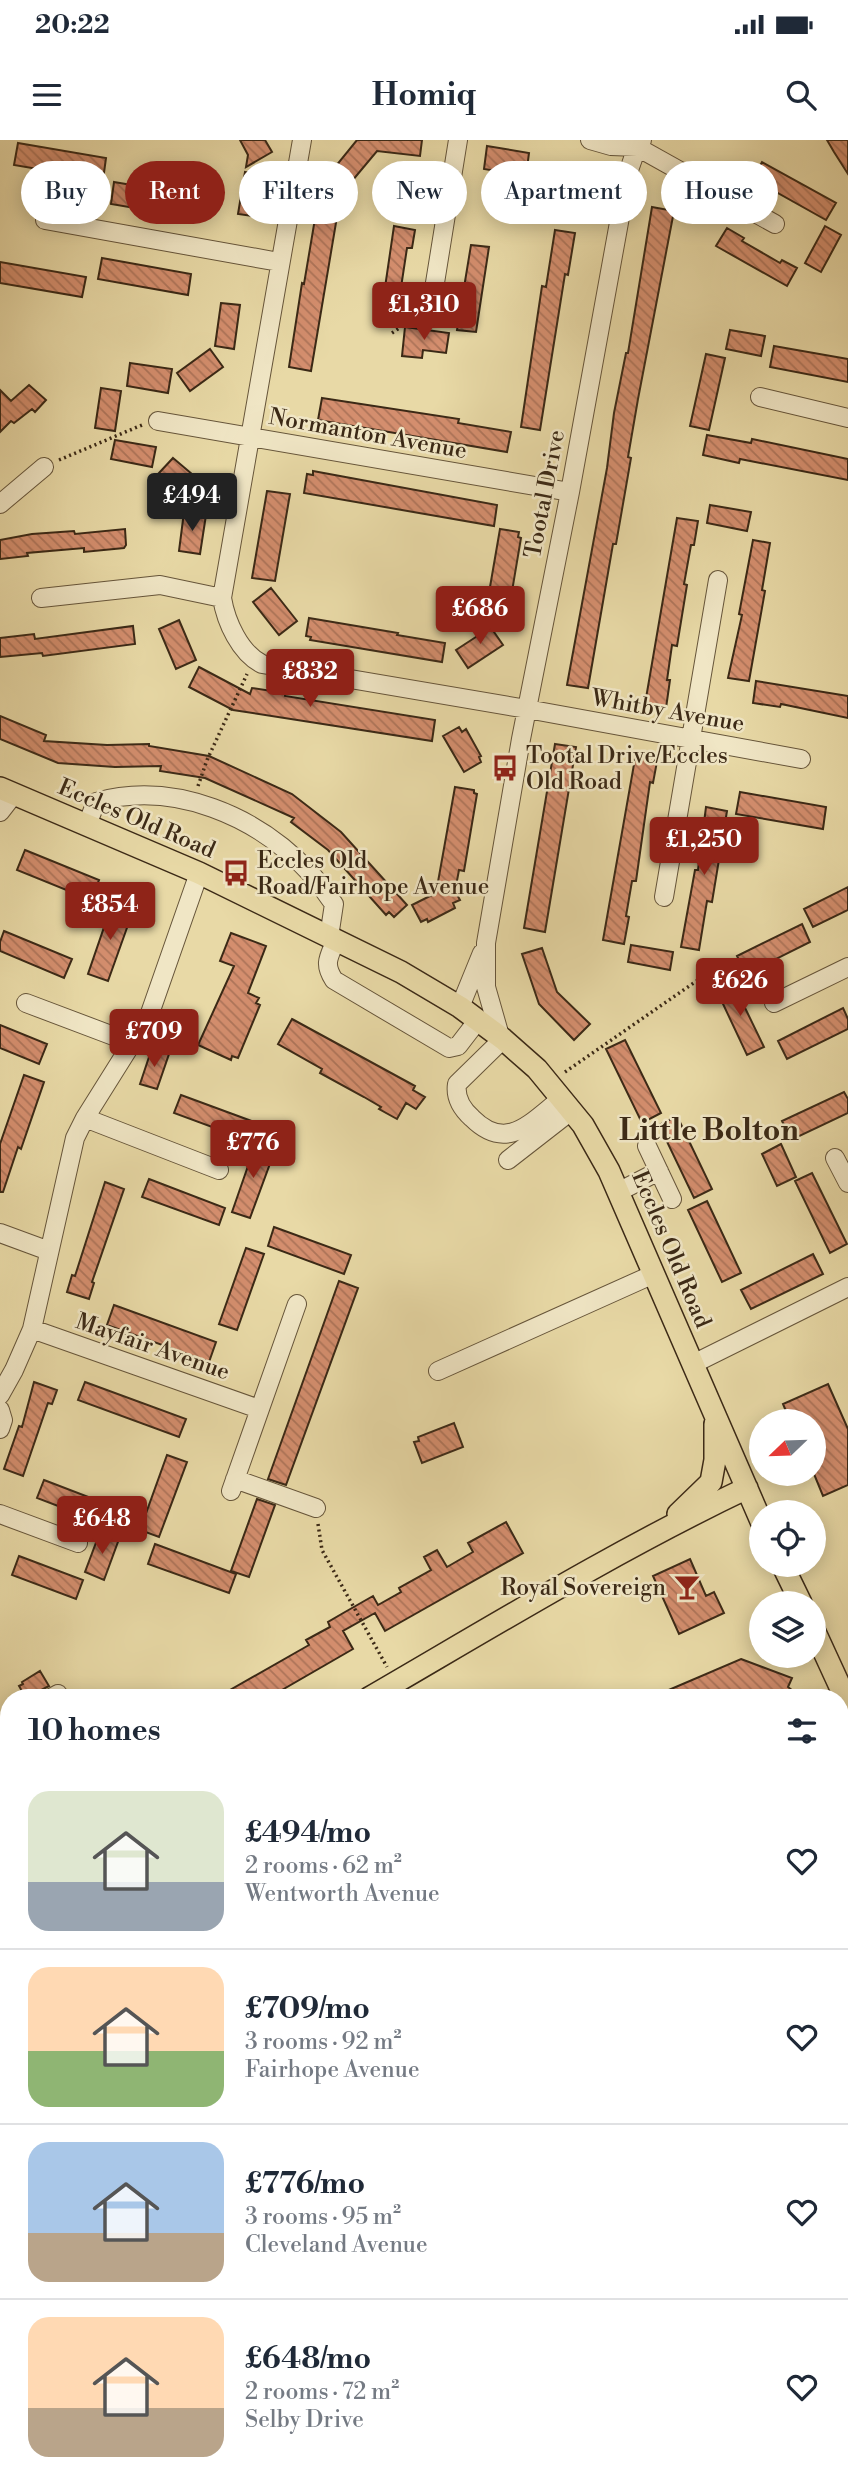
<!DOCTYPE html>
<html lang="en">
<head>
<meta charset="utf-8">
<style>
	body { margin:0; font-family:"Libre Bodoni",serif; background:#f2f2f3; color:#1f2937; height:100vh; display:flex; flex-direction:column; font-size:26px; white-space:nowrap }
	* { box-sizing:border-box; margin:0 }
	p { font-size:23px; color:#747a83 }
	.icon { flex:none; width:38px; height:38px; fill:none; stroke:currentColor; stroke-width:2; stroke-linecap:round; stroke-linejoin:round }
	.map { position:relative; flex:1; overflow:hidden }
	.side { position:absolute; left:0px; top:1549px; width:849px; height:800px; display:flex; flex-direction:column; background:#fff; border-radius:28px 28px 0 0; box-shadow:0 4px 18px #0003 }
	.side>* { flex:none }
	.hud { position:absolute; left:21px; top:21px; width:807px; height:63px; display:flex; gap:14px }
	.needle { width:46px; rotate:247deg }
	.tools { position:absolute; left:749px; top:1269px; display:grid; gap:14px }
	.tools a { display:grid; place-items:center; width:77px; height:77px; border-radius:50%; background:#fff; box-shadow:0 4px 18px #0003; font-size:35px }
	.price { position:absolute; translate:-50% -60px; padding:0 16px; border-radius:7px; background:#8f2418; color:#fff; font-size:23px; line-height:46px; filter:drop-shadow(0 2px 4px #0008) }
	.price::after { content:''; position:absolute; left:50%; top:42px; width:21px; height:16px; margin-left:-10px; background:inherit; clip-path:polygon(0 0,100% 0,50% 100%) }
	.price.current { background:#222; color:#fff }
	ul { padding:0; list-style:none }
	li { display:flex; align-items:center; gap:21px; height:175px; padding:0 28px }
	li+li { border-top:2px solid #e0e1e3 }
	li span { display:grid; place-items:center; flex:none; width:196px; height:140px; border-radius:21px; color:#555 }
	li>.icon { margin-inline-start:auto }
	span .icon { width:84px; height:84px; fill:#fffc; stroke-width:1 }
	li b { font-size:30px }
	h2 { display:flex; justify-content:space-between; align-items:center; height:84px; padding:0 28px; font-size:30px }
	.pill { padding:0 24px; border-radius:32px; background:#fff; box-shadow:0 4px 18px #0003; font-size:24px; line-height:63px }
	.pill.current { background:#8f2418; color:#fff }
	.status { display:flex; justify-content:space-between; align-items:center; height:49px; padding:0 35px; background:#fff; direction:ltr }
	.status svg { height:19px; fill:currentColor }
	header { display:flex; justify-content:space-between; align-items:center; height:91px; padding:0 28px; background:#fff; font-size:32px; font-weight:800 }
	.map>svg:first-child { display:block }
	.grass { fill:url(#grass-dots); stroke:#7a744e; stroke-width:2 }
	.pitch { fill:#b9be85; stroke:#7a744e; stroke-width:2 }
	.building { fill:url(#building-back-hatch); stroke:#3b2916; stroke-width:2 }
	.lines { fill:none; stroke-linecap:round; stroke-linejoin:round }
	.minor-casing { stroke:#66553a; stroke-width:20 }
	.major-casing { stroke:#3b2916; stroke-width:24 }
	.path { stroke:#3b2916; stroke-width:3.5; stroke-dasharray:2 3.5; stroke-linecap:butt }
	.minor { stroke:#f0e6c5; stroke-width:18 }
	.major { stroke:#e8d9a6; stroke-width:21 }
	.labels { text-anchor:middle; stroke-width:5; stroke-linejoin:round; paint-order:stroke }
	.street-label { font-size:23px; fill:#3b2916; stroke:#f0e6c5 }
	.poi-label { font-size:23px; fill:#3b2916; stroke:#f0e6c5; text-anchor:start }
	.district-label { font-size:30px; font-weight:bold; fill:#3b2916; stroke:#f0e6c5 }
</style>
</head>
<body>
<div class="status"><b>20:22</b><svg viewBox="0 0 49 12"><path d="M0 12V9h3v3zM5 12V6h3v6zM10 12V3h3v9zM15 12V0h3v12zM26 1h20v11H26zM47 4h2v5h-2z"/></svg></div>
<header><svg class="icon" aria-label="menu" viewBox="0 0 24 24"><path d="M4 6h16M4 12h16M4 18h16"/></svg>Homiq<svg class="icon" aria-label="search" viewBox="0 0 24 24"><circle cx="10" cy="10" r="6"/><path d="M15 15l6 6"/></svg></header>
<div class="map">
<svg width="848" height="2347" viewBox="0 0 848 2347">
	<defs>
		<pattern id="grass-dots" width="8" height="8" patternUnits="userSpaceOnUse" patternTransform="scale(1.75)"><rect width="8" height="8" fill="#b9be85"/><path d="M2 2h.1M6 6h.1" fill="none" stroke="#989a6c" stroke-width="1.8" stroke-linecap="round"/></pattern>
		<pattern id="building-back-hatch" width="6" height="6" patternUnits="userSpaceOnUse" patternTransform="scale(1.75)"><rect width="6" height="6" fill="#d48e6e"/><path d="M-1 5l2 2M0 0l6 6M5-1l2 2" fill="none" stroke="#ad7459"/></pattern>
	</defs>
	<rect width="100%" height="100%" fill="#e8d9a6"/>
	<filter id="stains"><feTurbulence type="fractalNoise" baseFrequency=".00286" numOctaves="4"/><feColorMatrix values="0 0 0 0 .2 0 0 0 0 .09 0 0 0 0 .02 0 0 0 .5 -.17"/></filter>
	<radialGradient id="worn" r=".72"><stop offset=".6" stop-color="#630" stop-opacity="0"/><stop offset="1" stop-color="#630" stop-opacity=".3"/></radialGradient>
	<path class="grass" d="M0,2045L9,2060V2340H107L96,2347H0Z"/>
	<path class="pitch" d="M9,2210V2340H81L69,2347H0V2215Z"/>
	<path class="building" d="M240,0H265L272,12L246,27L248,15Z
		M357,0H422L420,16L377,11L352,41L335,27Z
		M827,0H848V34L834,12Z
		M18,3L106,18L103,40L14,25Z
		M487,6L529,13L526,36L484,29Z
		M762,22L836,63L826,80L753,39Z
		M549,30L574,64L558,76L533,43Z
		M245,32L266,36L259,77L238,74Z
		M114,42L203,57L200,79L111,64Z
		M320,49L341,53L311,231L289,227L302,143L304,144Z
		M652,67L674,71L638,259L628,317L631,318L616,404H613L588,548L567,545L607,328L614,273L626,213H628Z
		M394,86L415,90L412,108H407L400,154H404L401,171L382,168Z
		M825,86L841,95L821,132L805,123Z
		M727,88L744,98L742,101L780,123L782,120L797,128L787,146L716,106Z
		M555,90L575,93L568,135L565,134L540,290L521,287L542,146L546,147Z
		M471,105L489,107L476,192L457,190Z
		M102,118L191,134L188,155L98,139Z
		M0,122L86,137L82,157L0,143Z
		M221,163L240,165L234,209L215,206Z
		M405,187L449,193L446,213L423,210L422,218L402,216Z
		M730,190L765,196L761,216L726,209Z
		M774,206L848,219V242L770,227Z
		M210,209L223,227L190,251L177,233Z
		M706,214L725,218L709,290L690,286Z
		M130,223L172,229L168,253L127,246Z
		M29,245L46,260L35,272L32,269L14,283L11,281L0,292V250L11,261Z
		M101,248L121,251L115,291L95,288Z
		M322,258L459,279L458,283L511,292L507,312L318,280Z
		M707,295L751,303L752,299L848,319V340L740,319L739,323L703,315Z
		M115,300L156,307L152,327L111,319Z
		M173,318L205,345L191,361L159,333Z
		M313,331L497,365L494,386L304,353L307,334L313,335Z
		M267,351L290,354L275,441L252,438Z
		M710,365L751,372L747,391L707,383Z
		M184,372L206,375L200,414L179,411Z
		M677,378L698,381L694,405H691L684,444L687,445L677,506L672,505L667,540H670L666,568L645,564Z
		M125,389L126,405L124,408L84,412V408L27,413L28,416L0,419V400L32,394L74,391L75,394Z
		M500,389L519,392L518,397L521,398L508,475H504L503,479L485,476Z
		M753,400L770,403L762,450L765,451L749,541L728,538L742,475L739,474Z
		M271,448L297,481L279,495L253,462Z
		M309,478L398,493L397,495L445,503L442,522L310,500L311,497L306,496Z
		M485,479L503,505L468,528L456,510L482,493Z
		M179,480L196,520L176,529L159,489Z
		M133,486L135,504L43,516L42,513L0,517V498L34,494L35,499Z
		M199,527L250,554L252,548L285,553V556L435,580L432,601L233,570L189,547Z
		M756,541L848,556V578L781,564L780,567L753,563Z
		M0,576L46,595L44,601L107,605L149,604V606L209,616L292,654L341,692L407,765L394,777L389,772L386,775L328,710L291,682L294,678L205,638L160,631L161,626L115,627L58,623L0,599Z
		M459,587L462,592L466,589L481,616L479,617L481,622L464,632L443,596Z
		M555,604L576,607L545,792L524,788Z
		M636,613L658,616L653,643L650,642L636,741H632L626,776L629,777L624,804L603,800Z
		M455,647L474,650V653L477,654L464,731L459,730L455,751L460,760L453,763L455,768L428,782L427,779L421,782L412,765L436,753Z
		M740,652L826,667L823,689L736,674Z
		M706,667L727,671L712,762L707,761L699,810L681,807L695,730H698Z
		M25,710L99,740L91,760L17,730Z
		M848,747V770L813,787L804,769Z
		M112,764L133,771L108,841L88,834Z
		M802,784L810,802L746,834L737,816Z
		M4,791L72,819L64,838L0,811V802Z
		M231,793L266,806L248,853L259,858L256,863L260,865L238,918L232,916L231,920L198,905L234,826L220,821Z
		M631,805L673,812L670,830L628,822Z
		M542,808L557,852L590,884L574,900L539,864L522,814Z
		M732,841L764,907L747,915L716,849Z
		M843,868L848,879V889L787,919L778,901Z
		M292,879L415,946L413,950L425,957L416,969L406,963L397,979L379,969L381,967L364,957L320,933L322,929L278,904Z
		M0,885L47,904L39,924L0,908Z
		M625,900L661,973L642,983L606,909Z
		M152,908L169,914L157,949L140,944Z
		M24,935L44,942L21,1009L18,1007L3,1052H0V1004Z
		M844,952L848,959V973L791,1000L782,981Z
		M181,955L257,983L250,1001L174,973Z
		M677,976L712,1049L694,1058L659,985Z
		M256,1003L275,1010L250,1078L232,1072Z
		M781,1004L796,1037L777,1046L762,1014Z
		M812,1033L847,1104L830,1113L795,1041Z
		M149,1039L225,1068L219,1085L142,1057Z
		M105,1042L124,1049L92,1142L94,1143L89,1159L67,1152L72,1135L75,1136Z
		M707,1061L741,1133L722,1142L688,1070Z
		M274,1087L351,1115L344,1134L268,1106Z
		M246,1108L264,1114L237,1190L219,1184Z
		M813,1114L823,1134L751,1169L741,1150Z
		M339,1141L358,1148L286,1345L268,1339Z
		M114,1165L216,1202L209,1222L107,1185Z
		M34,1242L57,1250L52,1264L48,1263L23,1336L4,1329L19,1286L22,1287Z
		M85,1242L186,1279L179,1297L78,1260Z
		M828,1244L848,1289V1345L823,1356L814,1334V1281H790L783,1264Z
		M454,1283L463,1307L422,1323L414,1302L419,1301L418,1297Z
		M167,1315L187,1322L159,1397L140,1390Z
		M44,1340L112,1366L105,1384L37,1358Z
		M257,1359L275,1365L249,1437L231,1431Z
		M506,1382L523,1413L385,1491L375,1473L343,1491L353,1509L268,1558H216L309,1505L306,1500L330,1487L328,1482L345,1472L373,1456L378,1465L401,1452L399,1448L431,1430L424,1417L437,1410L447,1427L473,1412L468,1403Z
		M100,1392L119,1399L104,1440L85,1432Z
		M155,1404L236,1434L229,1453L148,1424Z
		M19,1416L83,1440L76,1459L12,1435Z
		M690,1419L706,1456L714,1452L724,1473L679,1494L653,1436Z
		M741,1519L792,1538L788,1547L802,1558H650Z
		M40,1531L49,1546L26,1558L19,1546L23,1544L22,1542Z"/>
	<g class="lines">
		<g class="minor-casing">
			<path id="minor" d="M302,0L222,458C226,482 240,513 262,524L527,569L801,619
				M590,0L611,6L637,7
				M632,0L637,7L775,84
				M45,80L279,122
				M434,149L458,0
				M760,257L848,278
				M158,281L570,352
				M0,364L44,327
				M41,458L160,445L222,458
				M0,672L14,654
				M87,685L96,662C174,640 258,676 311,734C320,743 326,754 334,764L329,797
				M664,757L718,440
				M336,800C329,817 323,823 334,840L449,908L458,906L478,880
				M26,863L132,903
				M774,863L848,827
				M460,867L482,813
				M500,896L486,847V803L521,599L570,352L628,33L637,7L642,0
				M503,899L457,944C455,957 462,969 472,978C507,1013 531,982 561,959
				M85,978L219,1030
				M647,1006L672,1059
				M835,1018L848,1043
				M508,1020L571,971
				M618,1052L659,1031
				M0,1093L49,1111
				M32,1189L259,1269
				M693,1224L848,1147
				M438,1231L654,1134
				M0,1255L14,1230L32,1189L75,998L85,978L149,876L199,733
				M0,1270L3,1280L0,1289
				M235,1339L316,1368
				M231,1351L297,1164
				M0,1374L78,1403
				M51,1558L58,1554L60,1558
				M0,1785L9,1801
				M840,1937L848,1932
				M840,1958L848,1972
				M0,2086L3,2090L0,2092
				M249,2340L253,2347
				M453,2340L457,2347
				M658,2340L662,2347
				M135,2347L146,2340"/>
		</g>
		<g class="major-casing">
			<path id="major" d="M0,648L199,733L401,832L460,867L503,899L537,929L583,985L609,1031L761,1381
				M678,1374L711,1342L715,1320V1284
				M782,1424L801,1463
				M814,1490L848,1564
				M369,1558C493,1486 617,1410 747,1348
				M0,1764L9,1760"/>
		</g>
		<path class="path" d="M392,193L411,180L426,163
			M59,320L142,285
			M198,646L207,620L247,534
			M565,932L698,840L714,844L731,835L757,847L763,852
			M318,1384L322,1410L387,1527
			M0,2161L9,2174"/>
		<use href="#minor" class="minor"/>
		<use href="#major" class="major"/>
	</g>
	<defs>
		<g id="bus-bare" transform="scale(2.1)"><path d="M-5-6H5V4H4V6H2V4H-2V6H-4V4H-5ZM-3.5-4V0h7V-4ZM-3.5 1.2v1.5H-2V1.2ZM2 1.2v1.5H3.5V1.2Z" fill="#8f2418" stroke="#f0e6c5" stroke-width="2.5" paint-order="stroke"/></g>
		<g id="bar-bare" transform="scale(2.1)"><path d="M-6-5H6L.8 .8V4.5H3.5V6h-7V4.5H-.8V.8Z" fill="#8f2418" stroke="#f0e6c5" stroke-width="2.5" paint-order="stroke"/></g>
	</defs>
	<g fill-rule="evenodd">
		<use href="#bus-bare" x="505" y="628"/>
		<use href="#bus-bare" x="236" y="733"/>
		<use href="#bar-bare" x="687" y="1447"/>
	</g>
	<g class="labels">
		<g class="street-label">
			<text transform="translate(368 293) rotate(10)" y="8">Normanton Avenue</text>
			<text transform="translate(544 354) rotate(-79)" y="8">Tootal Drive</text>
			<text transform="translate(668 570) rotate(10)" y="8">Whitby Avenue</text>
			<text transform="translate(137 678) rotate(23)" y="8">Eccles Old Road</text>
			<text transform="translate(672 1109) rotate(67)" y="8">Eccles Old Road</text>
			<text transform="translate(153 1206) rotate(19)" y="8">Mayfair Avenue</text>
		</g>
		<g class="poi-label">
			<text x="526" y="623">Tootal Drive/Eccles<tspan x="526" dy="26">Old Road</tspan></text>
			<text x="257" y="728">Eccles Old<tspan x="257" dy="26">Road/Fairhope Avenue</tspan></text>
			<text x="666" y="1455" text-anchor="end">Royal Sovereign</text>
		</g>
		<g class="district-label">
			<text x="709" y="1000">Little Bolton</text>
		</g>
	</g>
	<rect width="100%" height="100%" filter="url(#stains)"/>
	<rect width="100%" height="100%" fill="url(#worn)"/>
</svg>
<div class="tools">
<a><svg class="needle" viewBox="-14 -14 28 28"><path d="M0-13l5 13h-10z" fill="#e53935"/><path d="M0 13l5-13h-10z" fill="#747a83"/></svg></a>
<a><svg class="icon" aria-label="locate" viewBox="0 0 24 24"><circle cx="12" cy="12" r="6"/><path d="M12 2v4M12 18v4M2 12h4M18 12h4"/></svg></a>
<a><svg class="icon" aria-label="layers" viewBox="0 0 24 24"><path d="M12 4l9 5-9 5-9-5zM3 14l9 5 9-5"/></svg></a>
</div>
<b class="price" style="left:424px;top:202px">£1,310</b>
<b class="price current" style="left:192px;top:393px">£494</b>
<b class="price" style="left:480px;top:506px">£686</b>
<b class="price" style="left:310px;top:569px">£832</b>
<b class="price" style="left:704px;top:737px">£1,250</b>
<b class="price" style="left:110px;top:802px">£854</b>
<b class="price" style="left:740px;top:878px">£626</b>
<b class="price" style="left:154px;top:929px">£709</b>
<b class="price" style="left:253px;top:1040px">£776</b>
<b class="price" style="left:102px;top:1416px">£648</b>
<div class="hud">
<a class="pill">Buy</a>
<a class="pill current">Rent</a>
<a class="pill">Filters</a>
<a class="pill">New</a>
<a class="pill">Apartment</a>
<a class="pill">House</a>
</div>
<section class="side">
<h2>10 homes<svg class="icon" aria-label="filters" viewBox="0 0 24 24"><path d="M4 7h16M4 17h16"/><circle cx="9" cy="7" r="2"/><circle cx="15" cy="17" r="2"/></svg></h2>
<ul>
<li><span style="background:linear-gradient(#dfe7d0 65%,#9aa5b1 0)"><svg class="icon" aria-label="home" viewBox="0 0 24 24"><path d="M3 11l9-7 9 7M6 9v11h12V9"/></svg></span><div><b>£494/mo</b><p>2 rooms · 62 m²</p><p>Wentworth Avenue</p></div><svg class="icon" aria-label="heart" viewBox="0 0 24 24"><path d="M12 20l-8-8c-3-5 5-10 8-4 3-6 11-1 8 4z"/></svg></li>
<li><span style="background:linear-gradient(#ffd9b3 60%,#8fb573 0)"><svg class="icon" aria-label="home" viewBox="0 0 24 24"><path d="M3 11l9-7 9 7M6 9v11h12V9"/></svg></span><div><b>£709/mo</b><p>3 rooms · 92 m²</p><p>Fairhope Avenue</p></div><svg class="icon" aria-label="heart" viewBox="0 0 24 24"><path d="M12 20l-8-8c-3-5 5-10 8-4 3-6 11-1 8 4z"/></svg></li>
<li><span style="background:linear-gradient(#a9c7e8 65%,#b9a48a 0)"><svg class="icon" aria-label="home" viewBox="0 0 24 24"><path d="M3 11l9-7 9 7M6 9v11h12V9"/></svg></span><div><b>£776/mo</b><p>3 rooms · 95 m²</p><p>Cleveland Avenue</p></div><svg class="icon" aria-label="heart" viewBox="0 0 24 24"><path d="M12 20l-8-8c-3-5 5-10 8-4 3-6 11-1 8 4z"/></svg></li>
<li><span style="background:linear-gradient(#ffd9b3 65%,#b9a48a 0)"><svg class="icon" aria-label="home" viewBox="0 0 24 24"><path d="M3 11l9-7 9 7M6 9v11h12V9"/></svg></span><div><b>£648/mo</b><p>2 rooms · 72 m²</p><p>Selby Drive</p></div><svg class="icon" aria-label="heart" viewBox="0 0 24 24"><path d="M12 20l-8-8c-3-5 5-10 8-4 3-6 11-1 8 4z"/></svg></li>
</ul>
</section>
</div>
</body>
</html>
